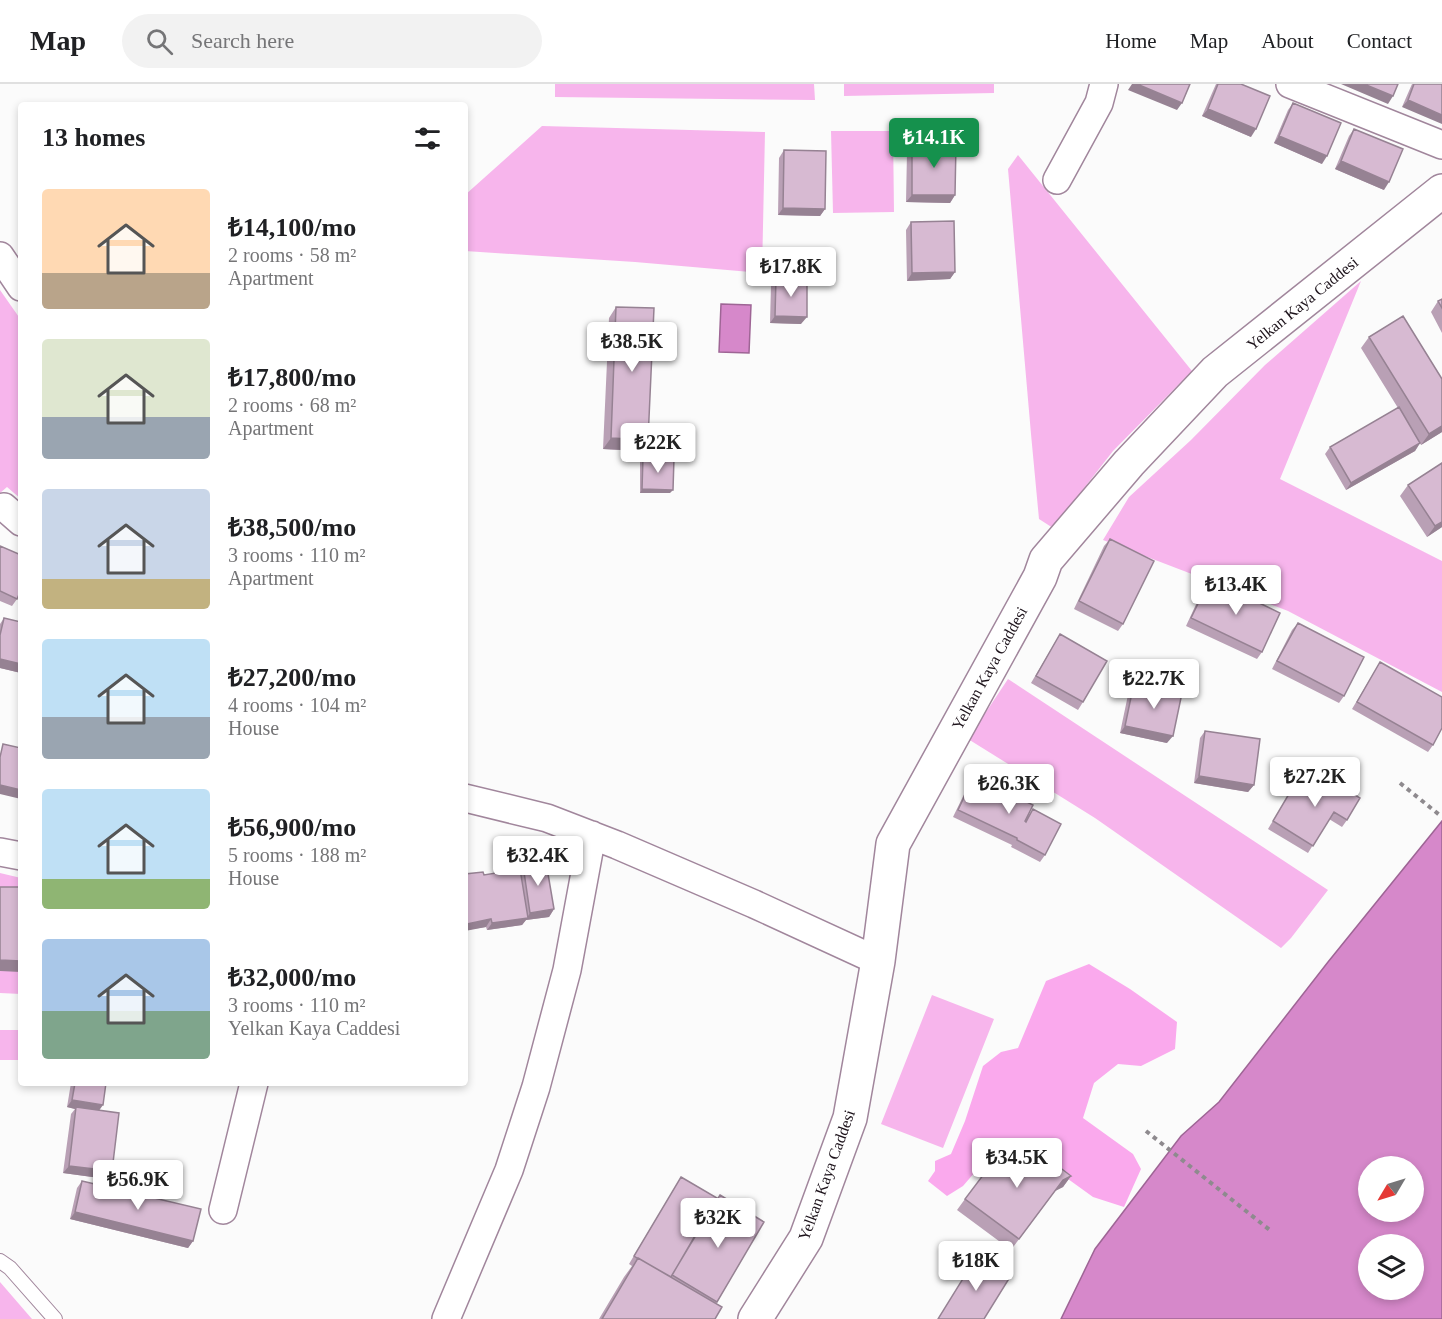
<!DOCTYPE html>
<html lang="en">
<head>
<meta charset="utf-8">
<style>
	body { margin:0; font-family:Georgia,serif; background:#f2f2f2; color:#202124; height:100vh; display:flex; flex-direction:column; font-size:22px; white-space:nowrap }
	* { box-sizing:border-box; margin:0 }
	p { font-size:20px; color:#757577 }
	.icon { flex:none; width:33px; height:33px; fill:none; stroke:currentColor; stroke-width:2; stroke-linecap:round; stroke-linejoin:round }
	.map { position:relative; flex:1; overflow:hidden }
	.drawer { position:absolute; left:18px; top:18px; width:450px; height:984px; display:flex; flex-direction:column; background:#fff; border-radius:6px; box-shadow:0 3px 9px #0003 }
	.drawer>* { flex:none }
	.needle { width:39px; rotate:232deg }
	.controls { position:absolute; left:1358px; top:1072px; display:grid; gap:12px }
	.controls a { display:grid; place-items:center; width:66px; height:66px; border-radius:50%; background:#fff; box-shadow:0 3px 9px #0003; font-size:30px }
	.price { position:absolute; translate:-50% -51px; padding:0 14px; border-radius:6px; background:#fff; color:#222; font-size:20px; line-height:39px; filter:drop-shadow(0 2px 3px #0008) }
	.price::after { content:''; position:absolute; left:50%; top:36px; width:18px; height:14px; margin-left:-9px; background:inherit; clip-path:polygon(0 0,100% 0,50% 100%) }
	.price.active { background:#15914d; color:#fff }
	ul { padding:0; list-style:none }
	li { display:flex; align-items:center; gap:18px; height:150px; padding:0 24px }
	li span { display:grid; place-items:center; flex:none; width:168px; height:120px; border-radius:6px; color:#555 }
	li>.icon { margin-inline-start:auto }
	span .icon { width:72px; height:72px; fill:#fffc; stroke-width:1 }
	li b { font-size:26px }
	h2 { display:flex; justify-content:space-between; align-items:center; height:72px; padding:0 24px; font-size:26px }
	header { display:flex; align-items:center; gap:36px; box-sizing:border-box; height:84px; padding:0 30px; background:#fff; border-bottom:2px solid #e0e0e0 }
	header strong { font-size:28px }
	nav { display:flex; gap:33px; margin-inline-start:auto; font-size:21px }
	.search { width:420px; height:54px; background:#f2f2f2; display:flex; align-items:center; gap:15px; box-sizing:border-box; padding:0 21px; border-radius:33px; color:#757577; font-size:22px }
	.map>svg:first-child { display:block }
	.green { fill:#f7b5ec }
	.forest { fill:#faa9ed }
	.water { fill:#d688ca; stroke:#9e6595; stroke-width:1.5; fill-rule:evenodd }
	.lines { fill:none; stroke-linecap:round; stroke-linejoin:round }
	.service-casing { stroke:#a1869c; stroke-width:16 }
	.minor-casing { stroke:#a1869c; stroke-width:30 }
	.tertiary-casing { stroke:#a1869c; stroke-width:36 }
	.path { stroke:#8e8a8e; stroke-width:4; stroke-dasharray:4.5 4.5; stroke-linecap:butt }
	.service { stroke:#fff; stroke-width:14 }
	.minor { stroke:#fff; stroke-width:27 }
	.tertiary { stroke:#fff; stroke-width:33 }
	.wall { fill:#b9a0b5 }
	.shaded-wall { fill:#968293 }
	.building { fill:#d7bad2; stroke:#968293; stroke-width:1.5 }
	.labels { text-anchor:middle; stroke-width:6; stroke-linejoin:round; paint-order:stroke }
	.street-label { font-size:16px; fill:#1c121a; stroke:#fff }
</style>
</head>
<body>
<header>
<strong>Map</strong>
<div class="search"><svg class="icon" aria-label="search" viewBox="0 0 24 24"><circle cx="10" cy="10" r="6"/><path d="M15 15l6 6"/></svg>Search here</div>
<nav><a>Home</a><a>Map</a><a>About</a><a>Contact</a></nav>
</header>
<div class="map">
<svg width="1442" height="1235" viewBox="0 0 1442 1235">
	<rect width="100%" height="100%" fill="#fbfbfb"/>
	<path class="green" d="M555,0H814L815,16L555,13Z
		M844,0H994V9L844,12Z
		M542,42L765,48L762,189L635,178L465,167V111Z
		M831,47H893L894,128L833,129Z
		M1018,71L1192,287L1113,367L1053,444L1039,435L1031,350L1008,85Z
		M1361,197L1280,395L1442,477V608L1288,527L1103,456L1129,413L1191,356L1265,281Z
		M0,206L21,236V415L7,403L0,409Z
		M1008,595L1328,806L1291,854L1281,864L1095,734L968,655Z
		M0,789L21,794V976H0V946H20L21,910L0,909Z
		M932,911L994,935L943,1064L881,1040Z
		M0,1198L32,1235H0Z"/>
	<path class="forest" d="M1089,880L1130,905L1177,938L1175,965L1141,982L1118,980L1094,999L1083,1034L1133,1070L1141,1085L1124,1123L1093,1113L1032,1069L1019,1067L1002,1078L988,1073L963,1102L947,1112L928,1097L935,1087V1077L951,1070L965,1037L983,982L1001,968L1018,964L1046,897Z"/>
	<path class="water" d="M721,220L751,221L749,269L719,268Z
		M1442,737V1235H1061L1095,1165L1181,1052L1219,1018L1328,878ZM1368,1083H1413V1128H1368ZM1368,1161H1413V1206H1368Z"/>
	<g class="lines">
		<g class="service-casing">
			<path id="service" d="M0,1177L10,1184L55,1235"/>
		</g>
		<g class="minor-casing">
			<path id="minor" d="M1290,0L1442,61
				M1057,96L1099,19L1104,0
				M0,172L21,203
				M4,423L21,438
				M465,714L547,734L617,761L754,820L878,877
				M0,768L21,772
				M223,1126L254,999
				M446,1235L509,1086L536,1003L567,886L592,751"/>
		</g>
		<g class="tertiary-casing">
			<path id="tertiary" d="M755,1235L806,1154L850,1034L878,877L893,760L1040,493L1046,476L1129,379L1215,288L1442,107"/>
		</g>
		<path class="path" d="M1400,699L1442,733
			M1146,1047L1271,1147"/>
		<use href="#service" class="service"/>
		<use href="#minor" class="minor"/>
		<use href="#tertiary" class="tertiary"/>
	</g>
	<path class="wall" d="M1216,0H1241L1251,53L1202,32Z
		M1412,0H1442L1402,23Z
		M1293,19L1322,80L1274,59L1288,26Z
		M1354,45L1384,106L1335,85L1349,52Z
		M912,60L955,111L950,119L906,118L907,68Z
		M784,66L825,125L820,132L778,131L779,74Z
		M911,138L955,188L950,195L907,197L906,146Z
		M776,194L801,240L770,239L771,201Z
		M1442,215V249L1431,228L1438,217Z
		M616,223L641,367L603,365L609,234Z
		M1369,253L1442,348L1421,361L1419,357L1420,359L1415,367L1346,406L1325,370L1330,363L1398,324L1361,264Z
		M643,373L670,409H640V376Z
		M1442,379V443L1427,453L1400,412L1408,401Z
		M1110,455L1123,540L1118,547L1074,525L1104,462Z
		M0,462L17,515L12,522L0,517Z
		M1210,495L1262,568L1257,575L1186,542L1204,503Z
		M4,534L21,589L0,584V540Z
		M1298,539L1344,612L1339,619L1272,585L1292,546Z
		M1060,550L1083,618L1078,626L1031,599Z
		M1380,578L1433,661L1428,668L1352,625Z
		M1134,599L1167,659L1120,649L1129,606Z
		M1205,647L1254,701L1248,708L1194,699L1200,654Z
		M1316,687L1347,736L1342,743L1329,735L1308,769L1268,745L1293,703L1302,708Z
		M974,692L1028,732L1033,725L1045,771L1040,778L1011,763L1012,761L953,733L969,700Z
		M523,781L554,825L549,833L526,836L522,841L487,846L486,843L466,846L465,848V790L484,791L519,786Z
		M71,999H106L99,1026L112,1087L107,1095L63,1089L71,1030L75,1025L67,1023Z
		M1012,1080L1071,1092L1063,1103L1055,1107L1011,1166L957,1126L965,1115Z
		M681,1093L717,1114L764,1138L716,1220L715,1235H599L624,1193L632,1182L629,1180Z
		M82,1097L193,1157L188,1164L70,1135L77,1104Z"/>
	<path class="shaded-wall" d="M1132,0H1137L1182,19L1177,26L1128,6Z
		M1341,0H1364L1393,12L1388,20Z
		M1408,16L1442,31V40L1402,23Z
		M1208,25L1256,45L1251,53L1202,32Z
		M1279,52L1327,72L1322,80L1274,59Z
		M1341,77L1389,98L1384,106L1335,85Z
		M912,111H955L950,119L906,118Z
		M783,124L825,125L820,132L778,131Z
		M955,188L950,195L907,197L912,189Z
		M775,232L807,233L801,240L770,239Z
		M1442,342V348L1421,361L1429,350Z
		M611,354L648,356L641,367L603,365Z
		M1420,359L1415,367L1346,406L1351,399Z
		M642,405L673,406L670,409H640Z
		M1442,438V443L1427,453L1435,442Z
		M0,575L21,580V589L0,584Z
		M1125,642L1173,652L1167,659L1120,649Z
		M1199,692L1254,701L1248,708L1194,699Z
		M0,701L21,706V715L0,710Z
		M554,825L549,833L526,836L522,841L487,846L492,839L527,834L530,829Z
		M491,835L486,843L465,847V842L467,840Z
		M0,876L21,877V888L0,887Z
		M72,1016L103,1021L98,1028L76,1023L75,1025L67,1023Z
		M69,1082L112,1087L107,1095L63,1089Z
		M1071,1092L1063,1103L1055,1107L1011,1166L1063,1096Z
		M75,1128L193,1157L188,1164L70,1135Z"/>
	<path class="building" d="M1137,0H1190L1182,19Z
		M1218,0H1241L1270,12L1256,45L1208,25Z
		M1364,0H1398L1393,12Z
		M1414,0H1442V31L1408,16Z
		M1293,19L1341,39L1327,72L1279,52Z
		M1354,45L1403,65L1389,98L1341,77Z
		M912,60H956L955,111H912Z
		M784,66L826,67L825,125L783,124Z
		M954,137L955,188L912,189L911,138Z
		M776,194L807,195V233L775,232Z
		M1442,215V224L1438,217Z
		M616,223L654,224L648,356L611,354Z
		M1403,232L1442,295V342L1429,350L1369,253Z
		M1399,323L1420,359L1351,399L1330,363Z
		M643,373L674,374L673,406L642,405Z
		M1442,379V438L1435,442L1408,401Z
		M1110,455L1154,477L1123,540L1079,517Z
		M0,462L21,471V506L17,515L0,507Z
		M1210,495L1280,529L1262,568L1191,534Z
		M4,534L21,538V580L0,575V551Z
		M1298,539L1364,573L1344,612L1277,577Z
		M1060,550L1107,577L1083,618L1036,592Z
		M1380,578L1442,613V644L1433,661L1357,618Z
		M1134,599L1182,609L1173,652L1125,642Z
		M1205,647L1260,655L1254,701L1199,692Z
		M3,660L21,664V706L0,701V673Z
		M1316,687L1360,714L1347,736L1334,728L1313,762L1273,737L1293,703L1303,708Z
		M974,692L1033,721L1025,737L1026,738L1033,725L1061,740L1045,771L1017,756V754L958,726Z
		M546,778L554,825L530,829L523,781Z
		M520,785L528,834L492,839L491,835L467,840L465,828V790L483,788L484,791Z
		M0,803H21V877L0,876Z
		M75,999H106L103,1021L72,1016Z
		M76,1023L119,1029L112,1087L69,1082Z
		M1028,1059L1071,1092L1063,1096L1019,1155L965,1115L999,1070L1012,1080Z
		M681,1093L717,1114L671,1193L638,1174H637L634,1172Z
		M82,1097L201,1125L193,1157L75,1128Z
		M720,1111L764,1138L717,1218L672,1191Z
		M977,1172L1010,1193L984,1235H938Z
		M638,1174L722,1223L715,1235H602Z"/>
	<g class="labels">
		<g class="street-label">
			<text transform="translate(1302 219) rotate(-39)" y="6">Yelkan Kaya Caddesi</text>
			<text transform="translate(989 584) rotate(-61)" y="6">Yelkan Kaya Caddesi</text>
			<text transform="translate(826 1091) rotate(-70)" y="6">Yelkan Kaya Caddesi</text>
		</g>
	</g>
</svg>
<div class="controls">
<a><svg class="needle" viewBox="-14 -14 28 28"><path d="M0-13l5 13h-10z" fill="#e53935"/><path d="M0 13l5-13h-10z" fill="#757577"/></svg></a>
<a><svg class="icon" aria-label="layers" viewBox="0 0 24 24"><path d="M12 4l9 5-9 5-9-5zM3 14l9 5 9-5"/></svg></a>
</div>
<b class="price active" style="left:934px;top:85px">₺14.1K</b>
<b class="price" style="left:791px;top:214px">₺17.8K</b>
<b class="price" style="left:632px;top:289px">₺38.5K</b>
<b class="price" style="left:658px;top:390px">₺22K</b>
<b class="price" style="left:1236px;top:532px">₺13.4K</b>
<b class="price" style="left:1154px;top:626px">₺22.7K</b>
<b class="price" style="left:1315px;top:724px">₺27.2K</b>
<b class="price" style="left:1009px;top:731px">₺26.3K</b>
<b class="price" style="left:538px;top:803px">₺32.4K</b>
<b class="price" style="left:1017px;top:1105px">₺34.5K</b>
<b class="price" style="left:138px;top:1127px">₺56.9K</b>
<b class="price" style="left:718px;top:1165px">₺32K</b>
<b class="price" style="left:976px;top:1208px">₺18K</b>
<section class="drawer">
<h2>13 homes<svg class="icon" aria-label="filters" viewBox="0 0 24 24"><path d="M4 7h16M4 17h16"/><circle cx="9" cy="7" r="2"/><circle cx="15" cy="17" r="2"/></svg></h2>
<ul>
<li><span style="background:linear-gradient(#ffd9b3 70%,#b9a48a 0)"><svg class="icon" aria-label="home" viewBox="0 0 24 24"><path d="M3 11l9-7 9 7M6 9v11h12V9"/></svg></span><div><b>₺14,100/mo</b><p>2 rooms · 58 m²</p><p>Apartment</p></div></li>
<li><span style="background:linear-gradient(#dfe7d0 65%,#9aa5b1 0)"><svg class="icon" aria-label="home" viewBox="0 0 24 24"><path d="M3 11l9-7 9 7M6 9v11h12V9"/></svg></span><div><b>₺17,800/mo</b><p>2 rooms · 68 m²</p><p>Apartment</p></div></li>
<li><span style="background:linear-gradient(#c9d6e8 75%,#c2b280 0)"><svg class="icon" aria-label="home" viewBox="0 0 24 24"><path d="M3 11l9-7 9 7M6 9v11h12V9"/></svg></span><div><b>₺38,500/mo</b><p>3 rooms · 110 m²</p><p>Apartment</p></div></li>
<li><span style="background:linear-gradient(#bfe0f5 65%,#9aa5b1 0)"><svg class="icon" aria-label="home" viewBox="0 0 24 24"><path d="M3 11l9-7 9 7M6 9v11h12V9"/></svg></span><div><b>₺27,200/mo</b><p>4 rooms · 104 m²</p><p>House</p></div></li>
<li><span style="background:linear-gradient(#bfe0f5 75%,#8fb573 0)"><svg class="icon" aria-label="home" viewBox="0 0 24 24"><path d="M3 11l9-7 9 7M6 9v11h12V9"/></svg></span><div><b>₺56,900/mo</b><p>5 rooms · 188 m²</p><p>House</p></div></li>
<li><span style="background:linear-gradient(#a9c7e8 60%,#7fa58c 0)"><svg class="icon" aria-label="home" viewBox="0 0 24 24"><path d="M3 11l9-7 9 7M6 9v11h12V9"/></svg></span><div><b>₺32,000/mo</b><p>3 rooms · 110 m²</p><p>Yelkan Kaya Caddesi</p></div></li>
</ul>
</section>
</div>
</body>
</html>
